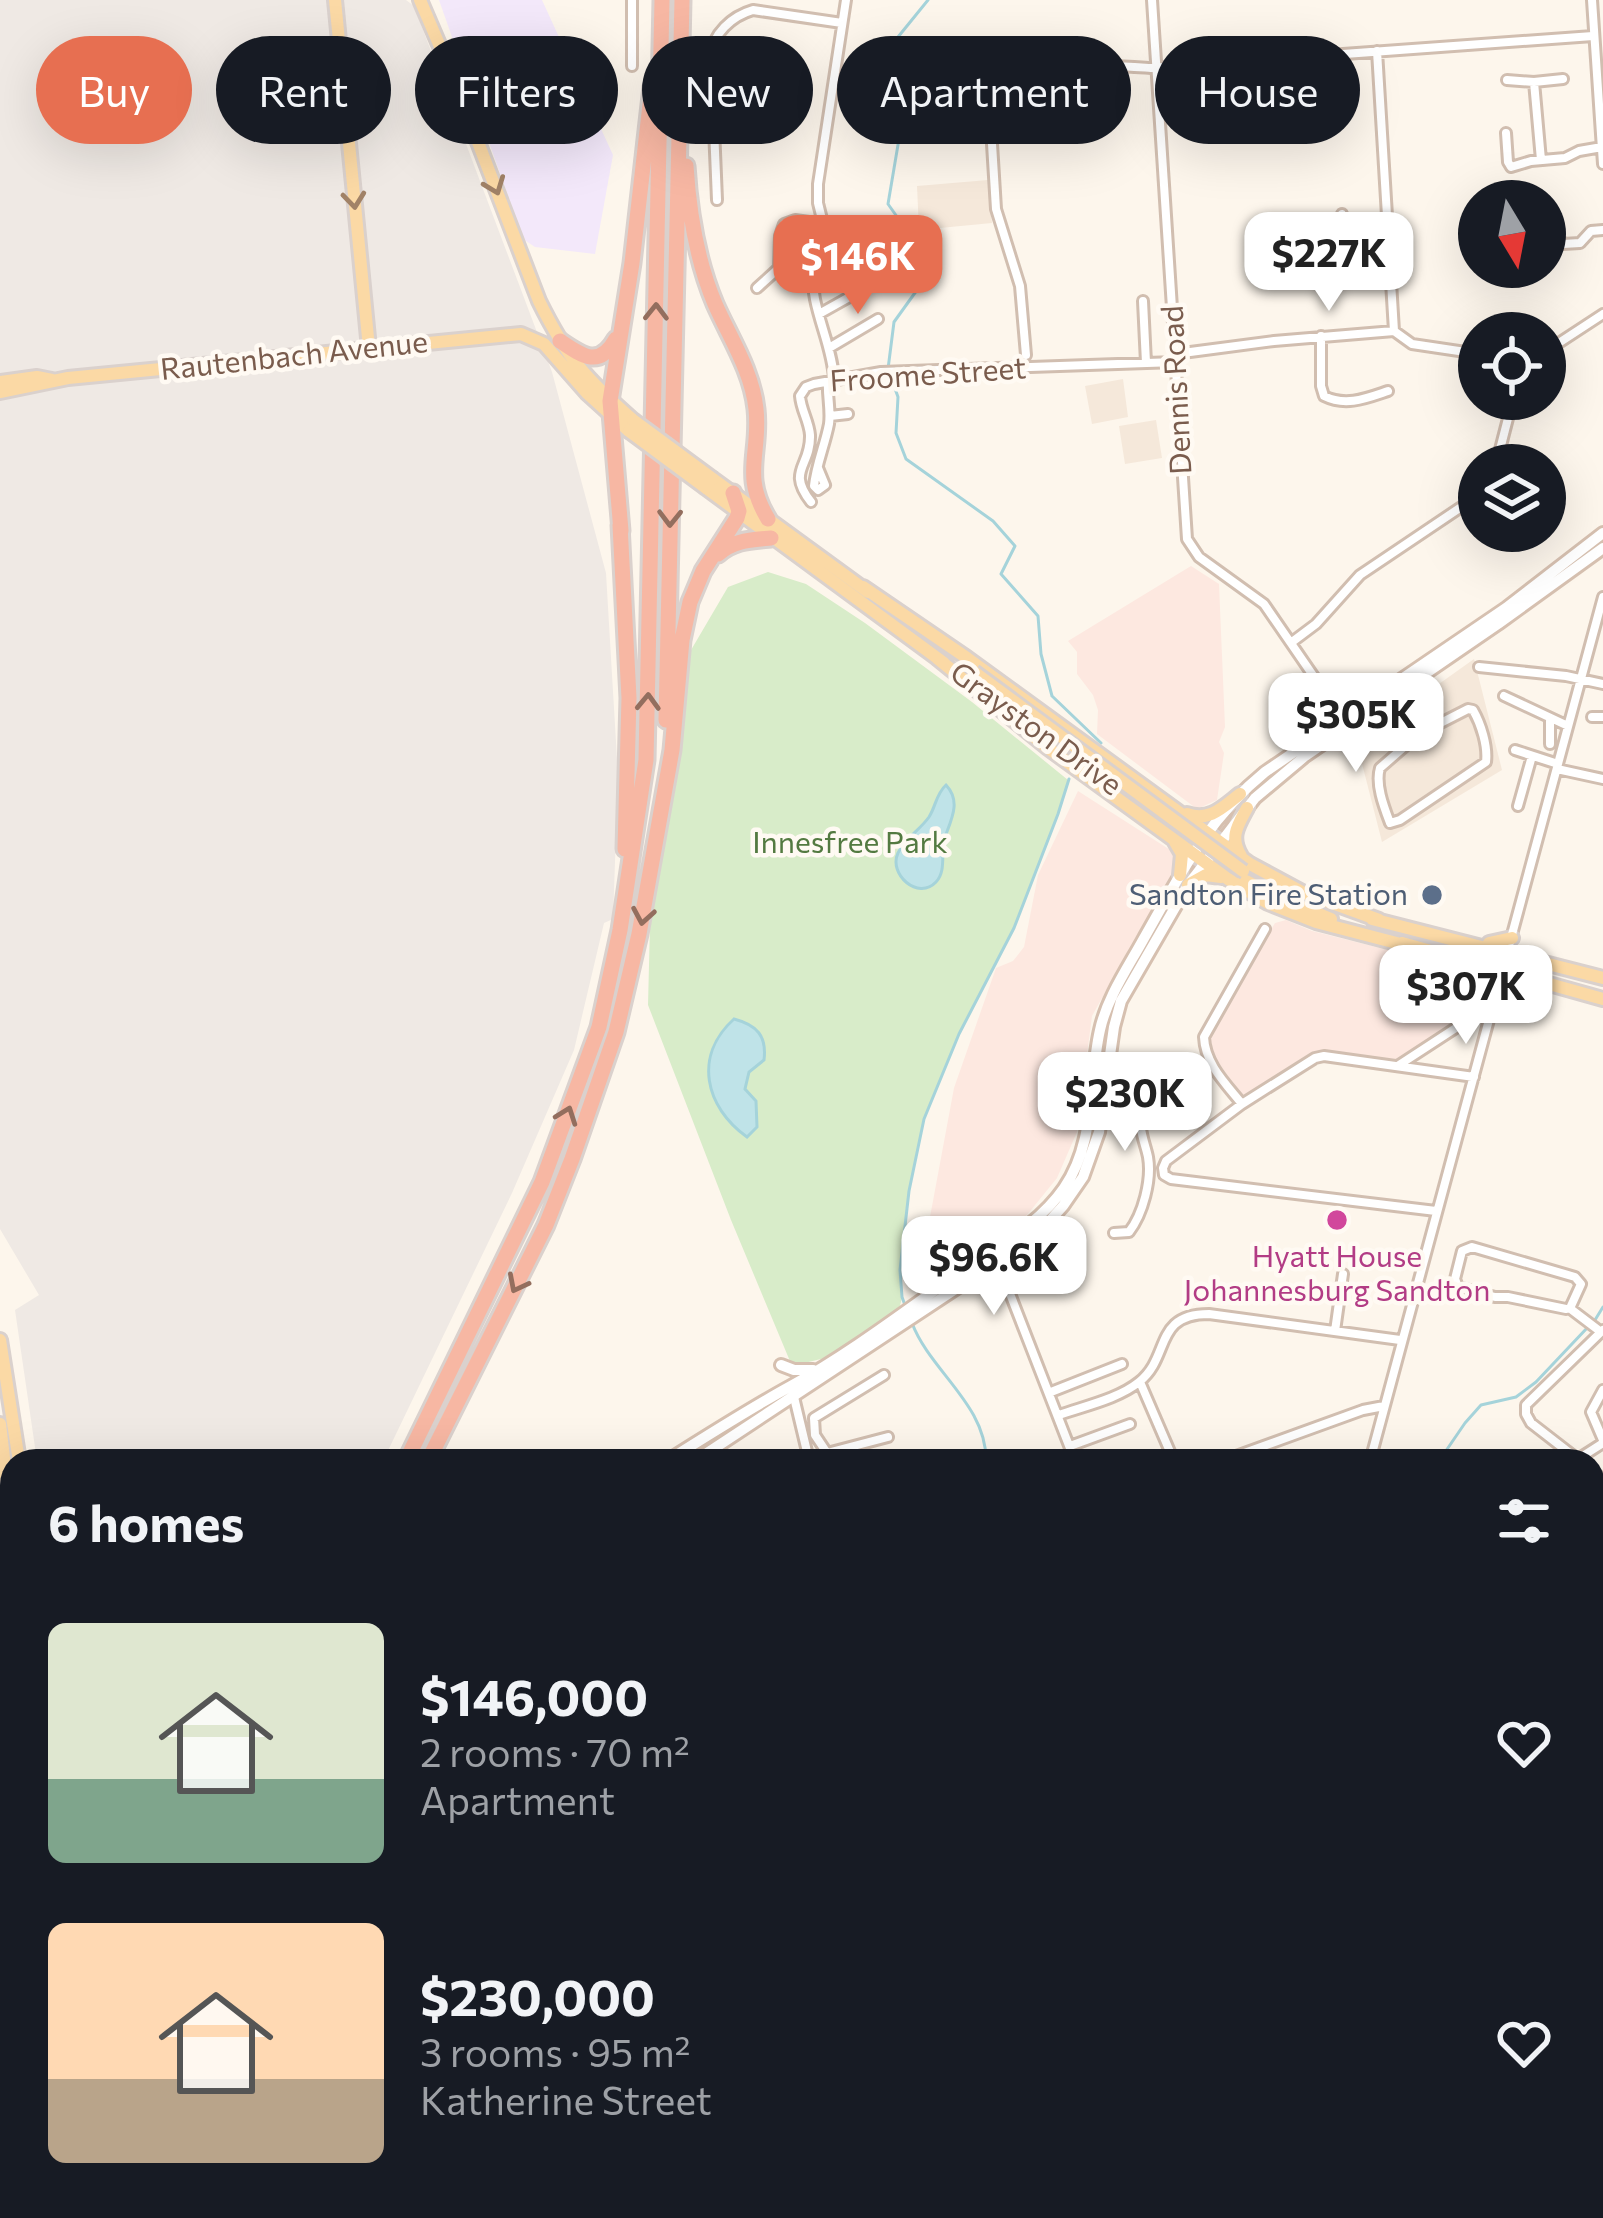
<!DOCTYPE html>
<html lang="en">
<head>
<meta charset="utf-8">
<style>
	body { margin:0; font-family:Commissioner,sans-serif; background:#20242c; color:#f1f3f6; height:100vh; display:flex; flex-direction:column; font-size:45px; white-space:nowrap }
	* { box-sizing:border-box; margin:0 }
	p { font-size:39px; color:#9ea1a6 }
	.icon { flex:none; width:66px; height:66px; fill:none; stroke:currentColor; stroke-width:2; stroke-linecap:round; stroke-linejoin:round }
	.map { position:relative; flex:1; overflow:hidden }
	.details { position:absolute; left:0px; top:1449px; width:1605px; height:771px; display:flex; flex-direction:column; background:#171b24; border-radius:36px 36px 0 0; box-shadow:0 12px 48px #0002 }
	.details>* { flex:none }
	.guide { position:absolute; left:36px; top:36px; width:1533px; height:108px; display:flex; gap:24px }
	.needle { width:78px; rotate:170deg }
	.controls { position:absolute; left:1458px; top:180px; display:grid; gap:24px }
	.controls a { display:grid; place-items:center; width:108px; height:108px; border-radius:50%; background:#171b24; box-shadow:0 12px 48px #0002; font-size:60px }
	.price { position:absolute; translate:-50% -102px; padding:0 27px; border-radius:24px; background:#fff; color:#222; font-size:39px; line-height:78px; filter:drop-shadow(0 3px 6px #0008) }
	.price::after { content:''; position:absolute; left:50%; top:72px; width:36px; height:27px; margin-left:-18px; background:inherit; clip-path:polygon(0 0,100% 0,50% 100%) }
	.price.on { background:#e76f51; color:#fff }
	ul { padding:0; list-style:none }
	li { display:flex; align-items:center; gap:36px; height:300px; padding:0 48px }
	li span { display:grid; place-items:center; flex:none; width:336px; height:240px; border-radius:18px; color:#555 }
	li>.icon { margin-inline-start:auto }
	span .icon { width:144px; height:144px; fill:#fffc; stroke-width:1 }
	li b { font-size:51px }
	h2 { display:flex; justify-content:space-between; align-items:center; height:144px; padding:0 48px; font-size:51px }
	.tag { padding:0 42px; border-radius:54px; background:#171b24; box-shadow:0 12px 48px #0002; font-size:42px; line-height:108px }
	.tag.on { background:#e76f51; color:#fff }
	.map>svg:first-child { display:block }
	.residential { fill:#f5e8da }
	.commercial { fill:#fde8e0 }
	.industrial { fill:#efe9e4 }
	.education { fill:#f3e8fa }
	.green { fill:#d8ecc9 }
	.water { fill:#bfe3e8; stroke:#a5d3da; stroke-width:3 }
	.lines { fill:none; stroke-linecap:round; stroke-linejoin:round }
	.stream { stroke:#a5d3da; stroke-width:3 }
	.street-casing { stroke:#d1beb0; stroke-width:14 }
	.secondary-casing { stroke:#d6c0b0; stroke-width:16 }
	.primary-casing { stroke:#dad1cd; stroke-width:18 }
	.highway-casing { stroke:#dad1cd; stroke-width:21 }
	.street { stroke:#fff; stroke-width:8 }
	.secondary { stroke:#fff; stroke-width:10 }
	.primary { stroke:#fbd9a5; stroke-width:12 }
	.highway { stroke:#f7b7a3; stroke-width:15 }
	.primary-bridge-casing { stroke:#dad1cd; stroke-width:18; stroke-linecap:butt }
	.primary-bridge { stroke:#fbd9a5; stroke-width:12 }
	.oneway { stroke:#a18267 }
	.oneway2 { stroke:#936e5e }
	.service-dot { fill:#5c6f8a; stroke:#fffaf3; stroke-width:4.5 }
	.hotel-dot { fill:#d1479c; stroke:#fffaf3; stroke-width:4.5 }
	.labels { text-anchor:middle; stroke-width:9; stroke-linejoin:round; paint-order:stroke }
	.street-label { font-size:30px; fill:#7a5c4d; stroke:#fffaf3 }
	.park-label { font-size:30px; fill:#537a41; stroke:#fffaf3 }
	.service-label { font-size:30px; fill:#4e5e75; stroke:#fffaf3; text-anchor:end }
	.hotel-label { font-size:30px; fill:#b23c85; stroke:#fffaf3 }
</style>
</head>
<body>
<div class="map">
<svg width="1603" height="2218" viewBox="0 0 1603 2218">
	<rect width="100%" height="100%" fill="#fdf6ec"/>
	<path class="residential" d="M988,180L992,223L919,230L917,186Z
		M1123,379L1128,417L1092,424L1085,386Z
		M1156,420L1162,458L1125,464L1119,426Z
		M1474,659L1502,770L1382,842L1356,740L1389,718L1391,719L1393,715L1401,717L1408,729L1421,725L1419,715L1414,708L1415,701Z"/>
	<path class="commercial" d="M1191,566L1219,584L1225,727L1219,742L1224,753L1217,800L1197,809L1097,734L1098,710L1093,695L1077,674V652L1068,641Z
		M1078,791L1175,853L1176,866L1092,1016L1077,1132L1057,1178L1027,1215L940,1274L929,1278L930,1217L954,1088L996,968L1013,961L1024,947L1038,875Z
		M1286,920L1312,931L1457,967L1465,979L1474,1012L1398,1061L1323,1051L1309,1054L1243,1097L1213,1055L1210,1035L1275,923Z"/>
	<path class="industrial" d="M0,0H406L414,6L552,372L606,573L618,776L613,919L604,923L574,1050L512,1193L383,1461H37L15,1310L39,1295L0,1229Z"/>
	<path class="education" d="M439,0H542L613,155L595,254L535,247L523,239Z"/>
	<path class="green" d="M768,572L806,584L865,623L972,702L1068,780L1058,814L1014,928L959,1034L924,1119L909,1191L900,1270L902,1297L900,1306L893,1316L825,1358L792,1366L731,1220L648,1005L650,925L674,782L684,662L728,587Z"/>
	<path class="water" d="M946,785C961,801 952,818 945,837C940,851 947,871 936,882C918,901 888,874 898,853C904,839 920,830 929,817C936,806 936,794 946,785Z
		M734,1019C757,1025 767,1036 764,1060L749,1072L745,1089L756,1101L757,1127L747,1137C705,1107 693,1056 734,1019Z"/>
	<g class="lines">
		<path class="stream" d="M928,0L898,37L901,127L888,204L922,252L917,290L894,322L888,369L898,397L896,433L906,459L993,521L1015,546L1001,574L1038,616L1041,654L1052,696L1101,743
			M906,1308L902,1297L900,1270L909,1191L924,1119L959,1034L1014,928L1058,814L1069,779
			M1595,1320L1603,1307
			M912,1323C930,1371 987,1405 986,1461
			M1439,1461L1465,1423L1481,1405L1516,1397L1536,1382L1588,1327
			M1222,2208L1223,2218"/>
		<g class="street-casing">
			<path id="street" d="M1152,0L1187,539L1199,557L1264,604L1343,719
				M1592,0L1603,164
				M1377,51L1394,331
				M632,66V0
				M1507,80L1534,82L1563,79
				M1534,82L1541,160
				M1506,133L1508,162L1511,167L1531,161L1565,158L1579,151L1602,147
				M717,200L711,56C712,34 732,16 753,10L842,23
				M1342,214C1348,234 1370,227 1387,226
				M1551,227L1563,244L1580,243L1591,231L1603,230
				M831,256L818,203V184L846,0
				M757,288L779,268L780,236L784,224L795,220L823,224
				M1143,301L1146,363
				M819,314L878,281
				M1321,336V386L1324,396C1346,407 1367,398 1388,391
				M829,348L878,319
				M1545,352L1603,314
				M1175,354L1274,341L1394,331L1412,344L1479,354
				M1026,355L1020,286L996,209L989,95L993,75C1038,60 1104,65 1151,68L1593,36
				M834,379C832,341 809,306 813,267C828,252 850,253 870,252
				M830,416L848,414
				M1496,465L1513,399
				M818,468L825,485L818,490L814,486C816,465 825,445 829,424C831,410 827,396 828,382
				M811,502C786,470 811,467 810,435C809,421 801,410 800,396L806,387L814,384L881,372L1176,362
				M1292,642L1316,624L1360,575L1479,495
				M1479,667L1566,676L1603,684
				M1399,692L1415,717L1419,734
				M1504,696L1568,726
				M1468,709L1473,710C1481,724 1488,746 1486,762L1400,820L1390,823C1384,807 1375,784 1380,768L1419,734Z
				M1592,717H1603
				M1550,744V718
				M1515,750L1558,764
				M1557,769L1603,779
				M1518,806L1532,756
				M1399,1065L1491,1005
				M1106,1069C1114,1072 1127,1074 1133,1080C1145,1093 1139,1114 1141,1128C1142,1138 1146,1147 1148,1157C1152,1180 1143,1214 1129,1232L1114,1233
				M1242,1104C1226,1084 1205,1064 1204,1037L1265,929
				M1436,1211L1171,1179L1164,1175L1163,1168L1166,1161L1242,1104L1315,1058L1324,1056L1474,1077
				M993,1250L1075,1461
				M1566,1309L1508,1297H1495L1458,1287L1455,1279L1462,1251L1472,1247L1575,1277L1581,1284L1571,1306
				M1572,1310L1601,1332
				M1335,1331L1343,1274
				M1140,1382L1174,1461
				M1603,1390L1591,1412L1603,1440
				M1051,1392L1122,1364
				M793,1393L809,1460
				M1059,1415C1084,1406 1118,1399 1139,1382C1171,1357 1153,1314 1209,1314L1400,1340
				M1070,1446L1130,1424
				M827,1453L815,1435L814,1418L884,1375
				M808,1458L888,1437
				M1578,1459L1603,1443
				M1222,1461L1363,1410L1384,1406
				M1370,1461L1603,597
				M1580,1461L1531,1423L1526,1414V1405L1603,1330
				M1593,1471L1603,1480
				M1593,1492L1603,1489
				M0,1543L12,1538
				M1602,1583L1603,1582
				M1593,1606L1603,1617
				M1593,1665L1603,1659
				M1593,1702L1603,1696
				M1593,1771L1603,1765
				M0,1787L12,1779
				M1593,1857L1603,1869
				M1593,2024L1603,2026
				M317,2208L338,2215L365,2208
				M1151,2208V2218
				M1417,2208L1424,2218
				M861,2218L919,2208
				M1296,2218L1339,2208
				M1402,2218L1413,2208"/>
		</g>
		<g class="secondary-casing">
			<path id="secondary" d="M781,1365L794,1370H813
				M667,1461C708,1435 749,1409 791,1386C849,1354 904,1312 958,1274C994,1248 1038,1226 1064,1188C1096,1142 1088,1083 1100,1030C1107,998 1127,969 1143,940C1179,877 1207,819 1265,772L1506,608L1603,533
				M695,1461L998,1261L1045,1226L1063,1206L1083,1177L1099,1132L1114,1027L1121,1001L1188,885L1255,798L1304,757L1498,624L1603,548
				M703,2208L708,2218
				M717,2208L721,2218
				M592,2218L613,2208
				M623,2218L646,2208"/>
		</g>
		<g class="primary-casing">
			<path id="primary" d="M335,0L369,348
				M420,0L453,77L539,301C567,358 586,379 633,420
				M0,382L37,377L52,380
				M0,392L68,378L521,334L544,344L587,393L629,431
				M713,479L868,592
				M706,488L944,663
				M863,587L967,658L1250,864L1302,892L1379,920
				M937,658L1048,748L1228,879L1268,903L1316,922L1408,946
				M1187,814C1210,822 1223,807 1240,794
				M1175,842L1182,854L1180,875
				M1241,856C1229,837 1238,825 1247,808
				M1246,881L1275,896L1331,919
				M1188,885L1206,875L1221,877
				M1372,919L1603,978
				M1402,943L1603,999
				M1489,943L1512,938
				M1483,968L1491,977L1496,993
				M0,1340L19,1461
				M0,1424L12,1526
				M26,2218V2208
				M35,2218L36,2208"/>
		</g>
		<g class="highway-casing">
			<path id="highway" d="M686,166C689,213 696,259 715,304C730,338 752,371 756,409C761,453 741,475 768,519
				M560,341C582,356 599,369 616,339
				M620,525L629,698L625,849
				M621,531L610,401L632,263L652,87
				M718,554C734,540 750,540 771,538
				M666,720L682,0
				M406,1461L542,1182L599,1027L620,930L646,760L662,0
				M428,1461L546,1225L572,1159L616,1032L639,934L672,750L682,640L690,602L703,571L737,518L739,511L733,493
				M154,2208V2218
				M169,2208V2218
				M206,2208L210,2218
				M131,2218L132,2208"/>
		</g>
		<use href="#street" class="street"/>
		<use href="#secondary" class="secondary"/>
		<use href="#primary" class="primary"/>
		<use href="#highway" class="highway"/>
		<g class="primary-bridge-casing">
			<path id="primary-bridge" d="M633,420L713,479
				M629,431L706,488
				M974,672L1243,871"/>
		</g>
		<use href="#primary-bridge" class="primary-bridge"/>
	</g>
	<defs><path id="oneway-chevron" d="M-2-3.5L2.5 0L-2 3.5" fill="none" stroke-width="1.6" stroke-linecap="round" stroke-linejoin="round" transform="scale(3)"/></defs>
	<g class="oneway">
		<use href="#oneway-chevron" transform="translate(495 186) rotate(69)"/>
		<use href="#oneway-chevron" transform="translate(354 200) rotate(84)"/>
	</g>
	<g class="oneway2">
		<use href="#oneway-chevron" transform="translate(656 312) rotate(-89)"/>
		<use href="#oneway-chevron" transform="translate(670 518) rotate(91)"/>
		<use href="#oneway-chevron" transform="translate(648 702) rotate(-88)"/>
		<use href="#oneway-chevron" transform="translate(643 916) rotate(100)"/>
		<use href="#oneway-chevron" transform="translate(567 1115) rotate(-70)"/>
		<use href="#oneway-chevron" transform="translate(517 1284) rotate(117)"/>
	</g>
	<circle class="service-dot" cx="1432" cy="895" r="12"/>
	<circle class="hotel-dot" cx="1337" cy="1220" r="12"/>
	<g class="labels">
		<g class="street-label">
			<text transform="translate(294 356) rotate(-6)" y="10">Rautenbach Avenue</text>
			<text transform="translate(928 375) rotate(-4)" y="10">Froome Street</text>
			<text transform="translate(1177 390) rotate(-93)" y="10">Dennis Road</text>
			<text transform="translate(1036 729) rotate(36)" y="10">Grayston Drive</text>
		</g>
		<g class="park-label">
			<text x="850" y="853">Innesfree Park</text>
		</g>
		<g class="service-label">
			<text x="1408" y="905">Sandton Fire Station</text>
		</g>
		<g class="hotel-label">
			<text x="1337" y="1267">Hyatt House<tspan x="1337" dy="34">Johannesburg Sandton</tspan></text>
		</g>
	</g>
</svg>
<div class="controls">
<a><svg class="needle" viewBox="-14 -14 28 28"><path d="M0-13l5 13h-10z" fill="#e53935"/><path d="M0 13l5-13h-10z" fill="#9ea1a6"/></svg></a>
<a><svg class="icon" aria-label="locate" viewBox="0 0 24 24"><circle cx="12" cy="12" r="6"/><path d="M12 2v4M12 18v4M2 12h4M18 12h4"/></svg></a>
<a><svg class="icon" aria-label="layers" viewBox="0 0 24 24"><path d="M12 4l9 5-9 5-9-5zM3 14l9 5 9-5"/></svg></a>
</div>
<b class="price" style="left:1329px;top:314px">$227K</b>
<b class="price on" style="left:858px;top:317px">$146K</b>
<b class="price" style="left:1356px;top:775px">$305K</b>
<b class="price" style="left:1466px;top:1047px">$307K</b>
<b class="price" style="left:1125px;top:1154px">$230K</b>
<b class="price" style="left:994px;top:1318px">$96.6K</b>
<div class="guide">
<a class="tag on">Buy</a>
<a class="tag">Rent</a>
<a class="tag">Filters</a>
<a class="tag">New</a>
<a class="tag">Apartment</a>
<a class="tag">House</a>
</div>
<section class="details">
<h2>6 homes<svg class="icon" aria-label="filters" viewBox="0 0 24 24"><path d="M4 7h16M4 17h16"/><circle cx="9" cy="7" r="2"/><circle cx="15" cy="17" r="2"/></svg></h2>
<ul>
<li><span style="background:linear-gradient(#dfe7d0 65%,#7fa58c 0)"><svg class="icon" aria-label="home" viewBox="0 0 24 24"><path d="M3 11l9-7 9 7M6 9v11h12V9"/></svg></span><div><b>$146,000</b><p>2 rooms · 70 m²</p><p>Apartment</p></div><svg class="icon" aria-label="heart" viewBox="0 0 24 24"><path d="M12 20l-8-8c-3-5 5-10 8-4 3-6 11-1 8 4z"/></svg></li>
<li><span style="background:linear-gradient(#ffd9b3 65%,#b9a48a 0)"><svg class="icon" aria-label="home" viewBox="0 0 24 24"><path d="M3 11l9-7 9 7M6 9v11h12V9"/></svg></span><div><b>$230,000</b><p>3 rooms · 95 m²</p><p>Katherine Street</p></div><svg class="icon" aria-label="heart" viewBox="0 0 24 24"><path d="M12 20l-8-8c-3-5 5-10 8-4 3-6 11-1 8 4z"/></svg></li>
</ul>
</section>
</div>
</body>
</html>
